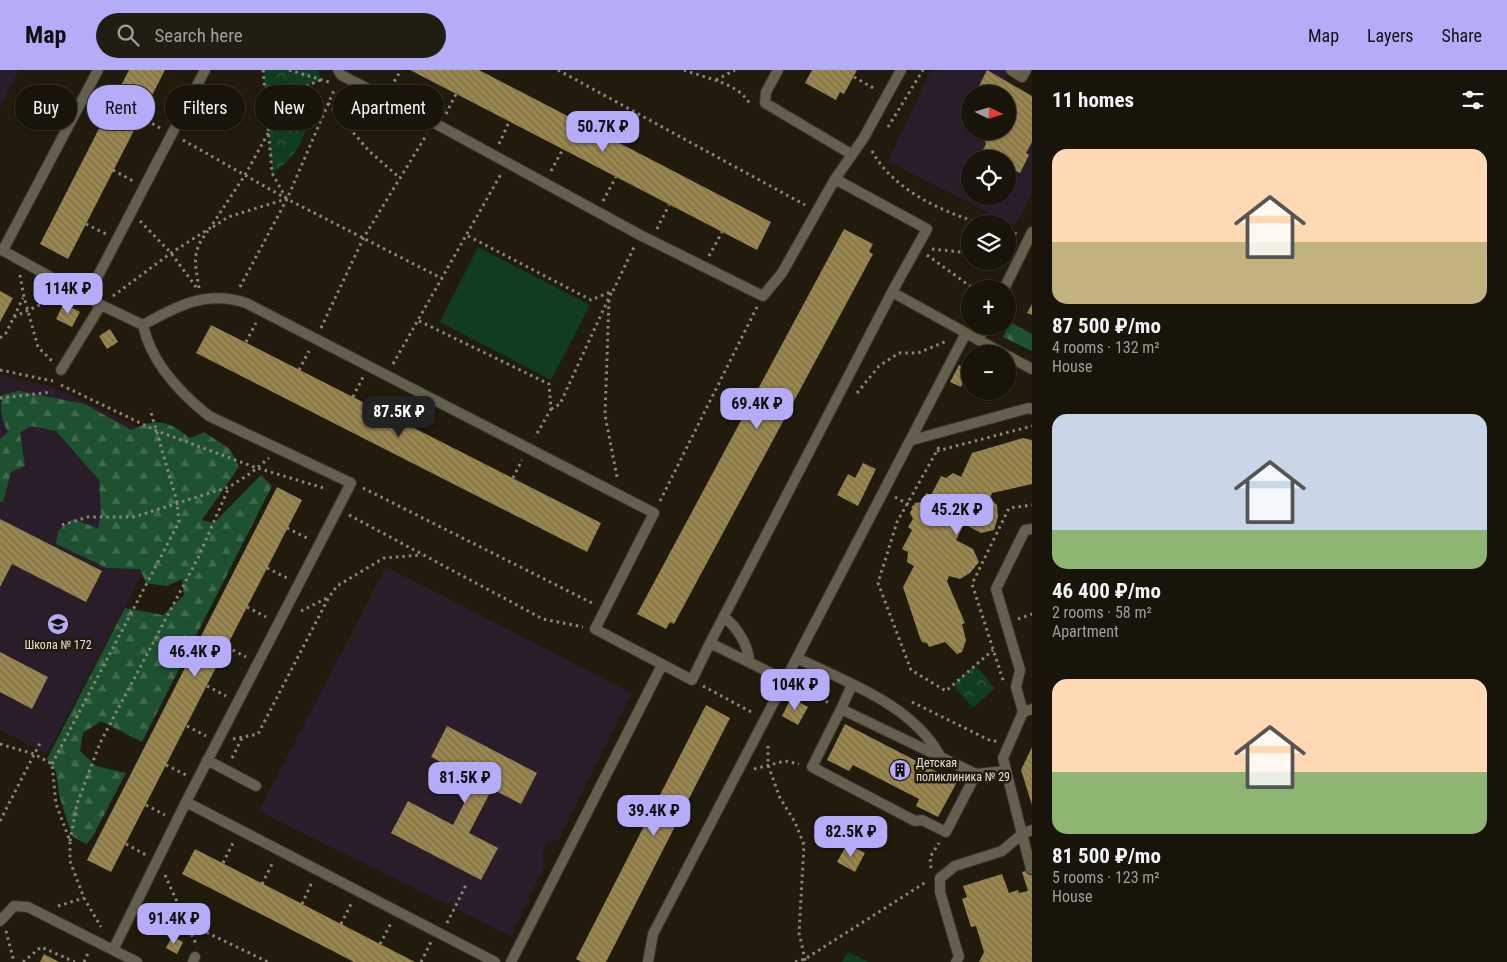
<!DOCTYPE html>
<html lang="en">
<head>
<meta charset="utf-8">
<style>
	body { margin:0; font-family:"Roboto Condensed",sans-serif; background:#211d12; color:#f1f3f6; height:100vh; display:flex; flex-direction:column; font-size:19px; white-space:nowrap }
	* { box-sizing:border-box; margin:0 }
	p { font-size:16px; color:#9f9e9c }
	.icon { flex:none; width:28px; height:28px; fill:none; stroke:currentColor; stroke-width:2; stroke-linecap:round; stroke-linejoin:round }
	.map { position:relative; flex:1; overflow:hidden }
	.sheet { display:flex; flex-direction:column; background:#181409; width:475px }
	.sheet>* { flex:none }
	.banner { position:absolute; left:15px; top:15px; width:475px; height:45px; display:flex; gap:10px }
	.needle { width:32px; rotate:95deg }
	.controls { position:absolute; left:961px; top:15px; display:grid; gap:10px }
	.controls a { display:grid; place-items:center; width:55px; height:55px; border-radius:50%; background:#181409; box-shadow:0 1px 4px #0004,0 0 0 1px #36332a; font-size:25px }
	.price { position:absolute; translate:-50% -42px; padding:0 11px; border-radius:10px; background:#b4acf9; color:#111; font-size:16px; line-height:32px; filter:drop-shadow(0 1px 2px #0008) }
	.price::after { content:''; position:absolute; left:50%; top:30px; width:15px; height:11px; margin-left:-8px; background:inherit; clip-path:polygon(0 0,100% 0,50% 100%) }
	.price.selected { background:#222; color:#fff }
	ul { padding:0; list-style:none }
	li { display:grid; align-content:center; gap:10px; height:265px; padding:0 20px }
	li span { display:grid; place-items:center; height:155px; border-radius:15px; color:#555 }
	li>.icon { margin-inline-start:auto }
	span .icon { width:90px; height:90px; fill:#fffc; stroke-width:1 }
	li b { font-size:21px }
	h2 { display:flex; justify-content:space-between; align-items:center; height:60px; padding:0 20px; font-size:21px }
	.pill { padding:0 18px; border-radius:22px; background:#181409; box-shadow:0 1px 4px #0004,0 0 0 1px #36332a; font-size:18px; line-height:45px }
	.pill.selected { background:#b4acf9; color:#111 }
	header { display:flex; align-items:center; gap:30px; box-sizing:border-box; height:70px; padding:0 25px; background:#b4acf9; color:#111 }
	header strong { font-size:24px }
	nav { display:flex; gap:28px; margin-inline-start:auto; font-size:18px }
	.search { width:350px; height:45px; background:#211d12; display:flex; align-items:center; gap:12px; box-sizing:border-box; padding:0 18px; border-radius:28px; color:#9f9e9c; font-size:19px }
	main { display:flex; flex:1; min-height:0 }
	.map>svg:first-child { display:block }
	.education { fill:#2a1d2a; fill-rule:evenodd }
	.grass { fill:#103d20 }
	.forest { fill:url(#forest-firs) }
	.park { fill:url(#park-crowns) }
	.building { fill:url(#building-back-hatch) }
	.lines { fill:none; stroke-linecap:round; stroke-linejoin:round }
	.service-casing { stroke:#36322b; stroke-width:12 }
	.path { stroke:#8a867a; stroke-width:3; stroke-dasharray:2.5 4; stroke-linecap:butt }
	.service { stroke:#655f4e; stroke-width:10 }
	.labels { text-anchor:middle; stroke-width:5; stroke-linejoin:round; paint-order:stroke }
	.poi-label { font-size:12px; fill:#e5e2d8; stroke:#201b0c }
</style>
</head>
<body>
<header>
<strong>Map</strong>
<div class="search"><svg class="icon" aria-label="search" viewBox="0 0 24 24"><circle cx="10" cy="10" r="6"/><path d="M15 15l6 6"/></svg>Search here</div>
<nav><a>Map</a><a>Layers</a><a>Share</a></nav>
</header>
<main>
<div class="map">
<svg width="1032" height="892" viewBox="0 0 1032 892">
	<defs>
		<pattern id="forest-firs" width="22" height="20" patternUnits="userSpaceOnUse" patternTransform="scale(1.25)"><rect width="22" height="20" fill="#1e512f"/><path d="M5 1l3.5 6h-7zM16 11l3.5 6h-7z" fill="#3f6a4c"/></pattern>
		<pattern id="park-crowns" width="20" height="18" patternUnits="userSpaceOnUse" patternTransform="scale(1.25)"><rect width="20" height="18" fill="#103d20"/><path d="M2 6a3 3 0 1 1 6 0M12 15a3 3 0 1 1 6 0" fill="none" stroke="#335940"/></pattern>
		<pattern id="building-back-hatch" width="6" height="6" patternUnits="userSpaceOnUse" patternTransform="scale(1.25)"><rect width="6" height="6" fill="#9a874f"/><path d="M-1 5l2 2M0 0l6 6M5-1l2 2" fill="none" stroke="#7c704a"/></pattern>
	</defs>
	<rect width="100%" height="100%" fill="#201b0c"/>
	<path class="education" d="M0,0H19L0,37Z
		M935,0H1009L1004,12L1032,26V124L1015,156L888,91L930,2ZM970,24H1008V61H970ZM970,89H1008V126H970Z
		M0,305L53,317L151,363L172,448L47,684L0,660Z
		M386,497L632,623L558,770L548,772L545,778L542,785L545,795L511,866L259,741Z"/>
	<path class="grass" d="M478,177L590,235L551,310L440,252Z
		M848,882L868,892H842Z"/>
	<path class="forest" d="M1010,252L1032,264V281L1003,267Z
		M19,321L85,334L131,360C156,348 168,350 190,368L204,362L230,379L239,397L202,450L214,453L261,405L272,416L142,672L101,651L83,663L80,681L96,696L126,703L92,768L86,774L72,766L59,725L56,702L47,689L125,538L163,545L184,525L182,509L167,516L146,513L140,499L107,498L56,474L58,461L73,449L98,458L101,444L99,410L56,361L31,356L20,363L25,396L11,402L3,432H0V369L8,362C1,348 0,340 2,325Z"/>
	<path class="park" d="M263,0H318L321,10L304,17C313,54 305,82 272,103Z
		M975,595L995,618L973,638L953,615Z"/>
	<path class="building" d="M129,0H165L68,189L40,174Z
		M410,0H479L771,152L757,180Z
		M812,0H857L844,24L840,22L836,30L805,13Z
		M987,0L1032,26V72L1026,83L1029,85L1020,103L1008,97V89H992L981,83L986,74L982,61H1008V24H975Z
		M844,159L873,174L869,182L873,184L674,554L670,552L666,559L637,544Z
		M0,221L13,228L0,252Z
		M64,233L80,242L72,257L56,249Z
		M1032,234V245L1027,243Z
		M211,255L601,453L587,482L196,283Z
		M110,259L118,272L107,279L99,266Z
		M959,295L969,300L961,317L950,312Z
		M1023,368L1032,370V414L992,423L990,428L997,435L998,447L994,460L981,463L964,454L956,470L973,479L979,492L970,503L960,509L949,506L947,511L965,553L962,554L966,570L962,582L957,584L945,572L929,577L927,573L922,572L920,568L903,517L914,496L907,492L908,482L902,479L912,460L908,457L913,449L910,443L915,433L922,432L926,423L931,425L941,406L946,408L953,403L961,407L972,383Z
		M863,393L876,399L858,436L837,425L848,404L855,408Z
		M277,417L302,430L111,802L87,790Z
		M0,449L102,501L86,532L12,494L0,517Z
		M0,582L48,607L32,639L0,622Z
		M791,628L808,637L798,655L782,646Z
		M706,635L730,648L606,892H582L576,889Z
		M845,654L957,712L938,747L916,736L919,729L853,695L849,701L827,690Z
		M447,656L537,703L521,734L492,719L469,763L498,778L481,810L391,763L408,731L453,755L476,710L431,687Z
		M1032,677V735L1021,700Z
		M847,774L865,783L855,802L837,792Z
		M195,779L380,874L415,892H354L210,818L182,804Z
		M1032,799V892H979L984,882L976,856L971,857L962,829L967,827L963,816L1002,804L1009,823L1018,820L1019,823L1028,821L1022,802Z
		M172,866L183,872L177,884L166,878Z
		M44,884L59,892H40Z"/>
	<g class="lines">
		<g class="service-casing">
			<path id="service" d="M338,0L341,5L440,56L640,165L763,226L782,203L835,109L863,69L901,0
				M778,0L766,22L765,33L851,84
				M1011,0L1022,7L1026,0
				M835,109L927,159L892,222L1004,284
				M0,179L101,235L143,255C177,236 206,220 246,233L654,443L595,559L692,610L710,573L785,610
				M3,180L98,0
				M1004,219L1032,162
				M87,227L205,0
				M978,270L985,256
				M1008,286L1032,299
				M61,300L101,235
				M912,370L1029,338L1032,339
				M724,547C737,557 749,576 749,592
				M710,573L892,222
				M797,588C846,612 913,635 940,686
				M841,639L852,615
				M1023,642L1016,617L1020,600L996,519L1025,460L1032,459
				M207,690L256,716
				M976,704L841,639L812,697L915,751L922,750L946,762L976,704L1005,701
				M186,732L495,892
				M1031,799L1022,764L1032,760
				M0,851L14,836L28,837L113,880L186,732L351,413L209,346C180,323 151,293 143,255
				M113,880L137,892
				M193,892L195,887
				M511,892L662,595
				M648,892L653,864L966,263
				M956,892L959,887L940,822V808L955,796L1002,781L1022,764L1003,688L1023,642L1032,639"/>
		</g>
		<path class="path" d="M263,0L272,103L286,128
			M289,0L329,12
			M558,0L805,135
			M684,0C707,9 737,12 750,34
			M854,7L875,19
			M716,10L735,0
			M391,17L401,0
			M328,33L369,81L400,108
			M446,44L456,24
			M141,47L160,58
			M888,57L923,0
			M183,70L287,129L443,209
			M499,74L509,52
			M872,81C893,120 942,142 983,154
			M113,100L133,111
			M551,101L563,79
			M603,131L616,107
			M140,151L171,183L196,217
			M86,154L106,164
			M213,157L228,147L286,129
			M657,159L669,135
			M1008,161L1017,164
			M468,166L591,230L613,221L634,177
			M932,179L970,183
			M927,185L974,219
			M709,186L722,162
			M20,205L24,227L38,277L52,291
			M240,217L287,129L335,18
			M199,218C195,192 191,182 208,161
			M113,226L171,183L210,158L245,105L287,29L296,20L321,10
			M609,230L605,345L617,407
			M14,247L58,226
			M419,251L549,314L551,339L535,367
			M321,258L364,167L427,64
			M0,268L6,263L23,228
			M246,272L256,253
			M393,294L501,104
			M0,300L53,311
			M299,300L309,281
			M61,315L157,361L257,398L327,419
			M857,323L879,296L899,283H918L947,271
			M353,327L363,307
			M0,328L52,322
			M551,339L560,334L612,221
			M939,377L897,452L878,513L911,600L946,621L993,580
			M937,381L1032,356
			M513,408L522,390
			M363,418L594,534
			M895,427L913,437
			M660,431L757,237
			M349,445L543,549L583,557
			M62,455L88,447H134L229,417L251,403L269,388
			M287,458L307,468
			M267,498L287,508
			M247,537L266,547
			M301,541L329,527
			M1018,549L1032,544
			M227,577L246,587
			M1003,610L972,514L1009,438L1032,435
			M207,616L226,626
			M703,616L753,643
			M797,616L829,633
			M912,632L991,671H997
			M187,656L206,666
			M233,669L258,664L329,527L337,516L384,488L422,485
			M0,674L34,684L52,694L56,734L70,771V791L84,828L101,857
			M768,676V695L780,728L795,752L804,775L799,863L805,889L803,892
			M232,688L242,668
			M52,694L179,452L177,432L150,339
			M166,695L186,705
			M754,699L785,691L799,694
			M146,735L165,745
			M0,751L40,673
			M70,771L77,734L100,673L198,488L229,417
			M126,774L146,785
			M223,793L234,771
			M931,798L930,787L939,773
			M165,805L196,874
			M262,814L273,792
			M302,834L312,812
			M58,836L84,828
			M447,853L466,815
			M189,854L268,892
			M341,854L352,832
			M6,861L14,892
			M380,874L391,853
			M23,892L41,877L75,892
			M84,892L89,881
			M421,892L431,872
			M795,892L805,889L926,812"/>
		<use href="#service" class="service"/>
	</g>
	<defs>
		<g id="school-disc" transform="scale(1.125)"><circle r="9.5" fill="#b4acf9" stroke="#201b0c"/><path d="M0-5L7-2L0 1L-7-2ZM-4 1L0 2.5L4 1V4Q0 6-4 4Z" fill="#111"/></g>
		<g id="building-disc" transform="scale(1.125)"><circle r="9.5" fill="#b4acf9" stroke="#201b0c"/><path d="M-4-6H4V6H1V3H-1V6H-4ZM-2.5-4.3h1.7v1.8h-1.7ZM.8-4.3h1.7v1.8H.8ZM-2.5-1h1.7V.8h-1.7ZM.8-1h1.7V.8H.8Z" fill="#111"/></g>
	</defs>
	<g fill-rule="evenodd">
		<use href="#school-disc" x="58" y="554"/>
		<use href="#building-disc" x="900" y="700"/>
	</g>
	<g class="labels">
		<g class="poi-label">
			<text x="58" y="579">Школа № 172</text>
			<text x="916" y="697" text-anchor="start">Детская<tspan x="916" dy="14">поликлиника № 29</tspan></text>
		</g>
	</g>
</svg>
<div class="controls">
<a><svg class="needle" viewBox="-14 -14 28 28"><path d="M0-13l5 13h-10z" fill="#e53935"/><path d="M0 13l5-13h-10z" fill="#9f9e9c"/></svg></a>
<a><svg class="icon" aria-label="locate" viewBox="0 0 24 24"><circle cx="12" cy="12" r="6"/><path d="M12 2v4M12 18v4M2 12h4M18 12h4"/></svg></a>
<a><svg class="icon" aria-label="layers" viewBox="0 0 24 24"><path d="M12 4l9 5-9 5-9-5zM3 14l9 5 9-5"/></svg></a>
<a>+</a>
<a>−</a>
</div>
<b class="price" style="left:603px;top:83px">50.7K ₽</b>
<b class="price" style="left:68px;top:245px">114K ₽</b>
<b class="price" style="left:757px;top:360px">69.4K ₽</b>
<b class="price selected" style="left:399px;top:368px">87.5K ₽</b>
<b class="price" style="left:957px;top:466px">45.2K ₽</b>
<b class="price" style="left:195px;top:608px">46.4K ₽</b>
<b class="price" style="left:795px;top:641px">104K ₽</b>
<b class="price" style="left:465px;top:734px">81.5K ₽</b>
<b class="price" style="left:654px;top:767px">39.4K ₽</b>
<b class="price" style="left:851px;top:788px">82.5K ₽</b>
<b class="price" style="left:174px;top:875px">91.4K ₽</b>
<div class="banner">
<a class="pill">Buy</a>
<a class="pill selected">Rent</a>
<a class="pill">Filters</a>
<a class="pill">New</a>
<a class="pill">Apartment</a>
</div>
</div>
<section class="sheet">
<h2>11 homes<svg class="icon" aria-label="filters" viewBox="0 0 24 24"><path d="M4 7h16M4 17h16"/><circle cx="9" cy="7" r="2"/><circle cx="15" cy="17" r="2"/></svg></h2>
<ul>
<li><span style="background:linear-gradient(#ffd9b3 60%,#c2b280 0)"><svg class="icon" aria-label="home" viewBox="0 0 24 24"><path d="M3 11l9-7 9 7M6 9v11h12V9"/></svg></span><div><b>87 500 ₽/mo</b><p>4 rooms · 132 m²</p><p>House</p></div></li>
<li><span style="background:linear-gradient(#c9d6e8 75%,#8fb573 0)"><svg class="icon" aria-label="home" viewBox="0 0 24 24"><path d="M3 11l9-7 9 7M6 9v11h12V9"/></svg></span><div><b>46 400 ₽/mo</b><p>2 rooms · 58 m²</p><p>Apartment</p></div></li>
<li><span style="background:linear-gradient(#ffd9b3 60%,#8fb573 0)"><svg class="icon" aria-label="home" viewBox="0 0 24 24"><path d="M3 11l9-7 9 7M6 9v11h12V9"/></svg></span><div><b>81 500 ₽/mo</b><p>5 rooms · 123 m²</p><p>House</p></div></li>
</ul>
</section>
</main>
</body>
</html>
